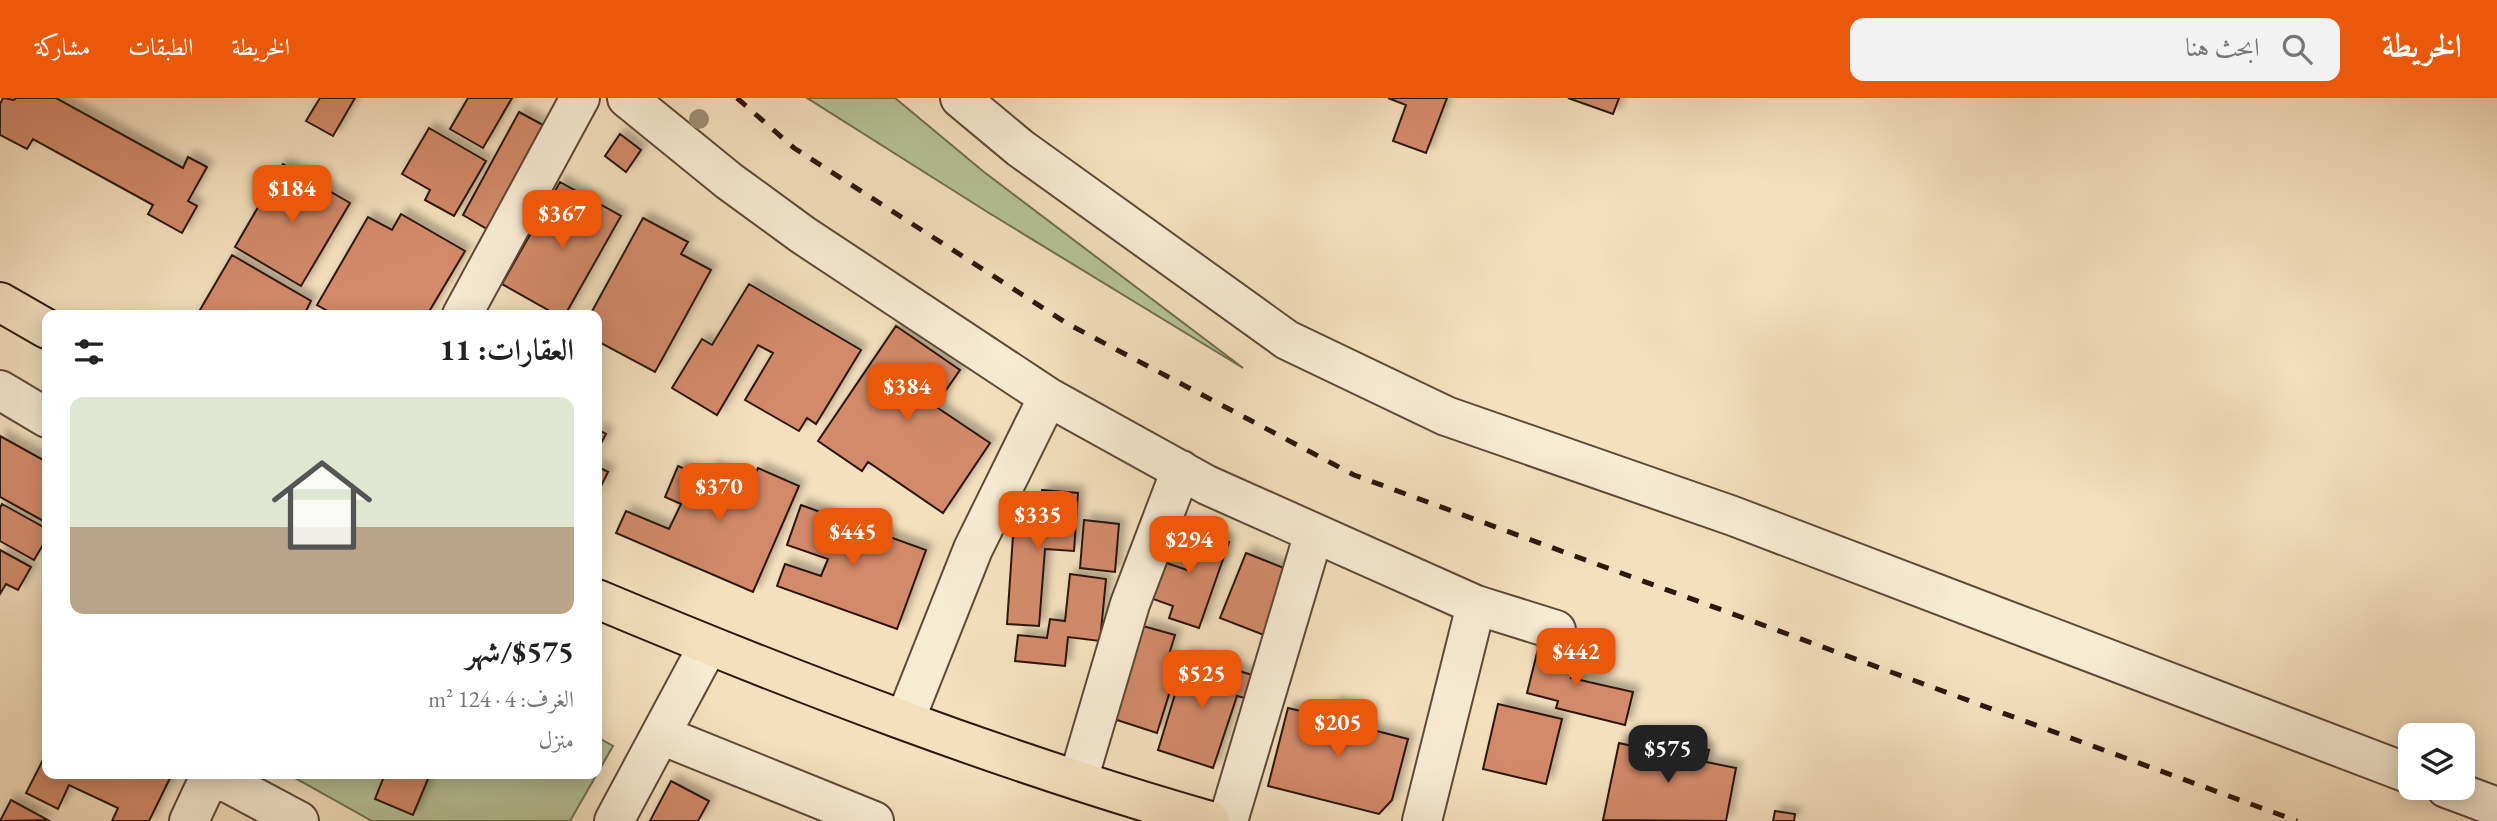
<!DOCTYPE html>
<html lang="ar">
<head>
<meta charset="utf-8">
<style>
	body { margin:0; font-family:"EB Garamond",Amiri,serif; background:#f2f2f2; color:#222; direction:rtl; height:100vh; display:flex; flex-direction:column; font-size:26px; white-space:nowrap }
	* { box-sizing:border-box; margin:0 }
	p { font-size:23px; color:#767676 }
	.icon { flex:none; width:38px; height:38px; fill:none; stroke:currentColor; stroke-width:2; stroke-linecap:round; stroke-linejoin:round }
	.map { position:relative; flex:1; overflow:hidden; direction:ltr }
	.sheet { position:absolute; left:42px; top:212px; width:560px; height:469px; display:flex; flex-direction:column; background:#fff; border-radius:14px; box-shadow:0 4px 18px #0003; direction:rtl }
	.sheet>* { flex:none }
	.buttons { position:absolute; left:2398px; top:625px; display:grid; gap:14px }
	.buttons a { display:grid; place-items:center; width:77px; height:77px; border-radius:14px; background:#fff; box-shadow:0 4px 18px #0003; font-size:35px }
	.price { position:absolute; translate:-50% -60px; padding:0 16px; border-radius:14px; background:#ea580c; color:#fff; font-size:23px; line-height:46px; filter:drop-shadow(0 2px 4px #0008) }
	.price::after { content:''; position:absolute; left:50%; top:42px; width:21px; height:16px; margin-left:-10px; background:inherit; clip-path:polygon(0 0,100% 0,50% 100%) }
	.price.current { background:#222; color:#fff }
	ul { padding:0; list-style:none }
	li { display:grid; align-content:center; gap:14px; height:371px; padding:0 28px }
	li span { display:grid; place-items:center; height:217px; border-radius:14px; color:#555 }
	li>.icon { margin-inline-start:auto }
	span .icon { width:126px; height:126px; fill:#fffc; stroke-width:1 }
	li b { font-size:30px }
	h2 { display:flex; justify-content:space-between; align-items:center; height:84px; padding:0 28px; font-size:30px }
	header { display:flex; align-items:center; gap:42px; box-sizing:border-box; height:98px; padding:0 35px; background:#ea580c; color:#fff }
	header strong { font-size:33px }
	nav { display:flex; gap:38px; margin-inline-start:auto; font-size:24px }
	.search { width:490px; height:63px; background:#f2f2f2; display:flex; align-items:center; gap:18px; box-sizing:border-box; padding:0 24px; border-radius:14px; color:#767676; font-size:26px }
	.map>svg:first-child { display:block }
	.green { fill:#b5c396; stroke:#706d50; stroke-width:2 }
	.building { fill:#d28a6a; stroke:#2c170a; stroke-width:2; filter:url(#shadow) }
	.lines { fill:none; stroke-linecap:round; stroke-linejoin:round }
	.minor-casing { stroke:#5e4937; stroke-width:42 }
	.major-casing { stroke:#2c170a; stroke-width:42 }
	.minor { stroke:#f8ebd4; stroke-width:38 }
	.major { stroke:#f4e0bd; stroke-width:38 }
	.rail { stroke:#2c170a; stroke-width:5; stroke-dasharray:12 12; stroke-linecap:butt }
	.tree { fill:#9d8e72 }
</style>
</head>
<body>
<header>
<strong>الخريطة</strong>
<div class="search"><svg class="icon" aria-label="search" viewBox="0 0 24 24"><circle cx="10" cy="10" r="6"/><path d="M15 15l6 6"/></svg>ابحث هنا</div>
<nav><a>الخريطة</a><a>الطبقات</a><a>مشاركة</a></nav>
</header>
<div class="map">
<svg width="2497" height="723" viewBox="0 0 2497 723">
	<defs>
		<filter id="shadow"><feDropShadow dx="6" dy="-6" stdDeviation="3.5" flood-color="#0004"/></filter>
	</defs>
	<rect width="100%" height="100%" fill="#f4e0bd"/>
	<filter id="stains"><feTurbulence type="fractalNoise" baseFrequency=".00286" numOctaves="4"/><feColorMatrix values="0 0 0 0 .2 0 0 0 0 .09 0 0 0 0 .02 0 0 0 .5 -.17"/></filter>
	<radialGradient id="worn" r=".72"><stop offset=".6" stop-color="#630" stop-opacity="0"/><stop offset="1" stop-color="#630" stop-opacity=".3"/></radialGradient>
	<path class="green" d="M807,0H895L984,74L1243,270L989,115Z
		M597,639L613,648L570,723H372L288,676H597Z"/>
	<path class="building" d="M3,0L14,2L16,0H56L183,70L188,59L207,69L188,103L197,108L182,135L148,116L153,107L33,41L27,51L0,37V6Z
		M320,0H355L333,38L306,23Z
		M468,0H512L483,50L450,31Z
		M1388,0H1447L1426,55L1393,43L1406,7Z
		M1568,0H1619L1613,16Z
		M519,14L543,27L487,131L463,117Z
		M429,30L486,63L454,118L425,102L430,92L402,76Z
		M620,36L641,52L626,74L605,58Z
		M283,66L350,105L301,188L235,149Z
		M560,84L621,118L565,217H557L502,186Z
		M401,116L465,153L427,217H335L317,207L368,119L392,132Z
		M643,120L688,144L681,156L711,172L655,274L597,243V217H590Z
		M232,157L311,203L304,217H197Z
		M749,186L861,252L816,326L807,320L799,333L745,302L773,255L758,247L717,317L672,290L702,241L712,247Z
		M896,228L960,272L935,308L990,345L943,415L868,364L862,373L818,343Z
		M597,331L606,336L597,353Z
		M0,338L47,364V425L0,399Z
		M597,368L608,374L597,396Z
		M678,368L707,381L712,369L751,386L758,370L799,388L753,494L616,435L626,413L669,431L681,406L665,399Z
		M1042,392L1078,395L1074,453L1045,451L1039,528L1007,526L1015,408L1041,410Z
		M2,406L47,431V440L34,462L0,443V410Z
		M801,407L926,452L897,531L777,488L785,466L821,478L828,461L787,447Z
		M1084,422L1119,426L1115,474L1080,470Z
		M1175,425L1229,444L1199,530L1169,520L1173,508L1145,498L1158,462L1187,472L1194,453L1168,445Z
		M0,452L31,469L18,492L6,486L0,496Z
		M1246,455L1284,470L1280,480L1291,485L1269,539L1220,520Z
		M1070,476L1106,481L1100,543L1068,539L1065,568L1015,563L1018,537L1047,540L1050,521L1065,523Z
		M1143,528L1175,537L1167,563L1178,567L1157,635L1114,621Z
		M1539,547L1577,556L1571,580L1633,594L1625,627L1556,610L1558,603L1527,595Z
		M1187,557L1252,577L1245,600L1237,598L1213,670L1158,652Z
		M1334,605L1369,614L1365,630L1408,641L1392,702L1379,716L1268,688L1288,610L1330,620Z
		M1498,606L1562,621L1546,686L1483,671Z
		M1644,640L1664,644L1662,654L1682,658L1684,646L1709,652L1706,664L1736,670L1726,723L1603,722L1619,645L1641,650Z
		M44,660L47,661V676H172L149,723H112L118,710L69,687L58,711L26,695Z
		M385,676H430L413,717L375,701Z
		M671,683L709,703L698,723H650Z
		M11,702L48,722L0,723Z
		M1775,713L1795,716L1794,723H1773Z"/>
	<g class="lines">
		<g class="minor-casing">
			<path id="minor" d="M627,0L729,83L803,137L1048,299L1207,387L1476,507L1556,532
				M960,0L1020,50L1287,242L1446,318L1733,418L2410,676
				M462,217L580,0
				M0,292L47,320
				M905,622L973,451L1048,299
				M661,637L874,723
				M211,676L299,723
				M1078,682L1130,506L1181,372
				M2446,690L2497,709
				M189,723L211,676
				M614,723L708,548
				M1228,723L1314,435
				M1422,723L1476,507"/>
		</g>
		<g class="major-casing">
			<path id="major" d="M0,204L47,231
				M597,501C797,585 1001,663 1210,723"/>
		</g>
		<use href="#minor" class="minor"/>
		<use href="#major" class="major"/>
		<path class="rail" d="M737,0L794,50L1068,226L1354,377L2297,723"/>
	</g>
	<circle class="tree" cx="699" cy="21" r="10"/>
	<rect width="100%" height="100%" filter="url(#stains)"/>
	<rect width="100%" height="100%" fill="url(#worn)"/>
</svg>
<div class="buttons">
<a><svg class="icon" aria-label="layers" viewBox="0 0 24 24"><path d="M12 4l9 5-9 5-9-5zM3 14l9 5 9-5"/></svg></a>
</div>
<b class="price" style="left:292px;top:127px">$184</b>
<b class="price" style="left:562px;top:152px">$367</b>
<b class="price" style="left:907px;top:325px">$384</b>
<b class="price" style="left:719px;top:425px">$370</b>
<b class="price" style="left:1038px;top:453px">$335</b>
<b class="price" style="left:853px;top:470px">$445</b>
<b class="price" style="left:1189px;top:478px">$294</b>
<b class="price" style="left:1576px;top:590px">$442</b>
<b class="price" style="left:1202px;top:612px">$525</b>
<b class="price" style="left:1338px;top:661px">$205</b>
<b class="price current" style="left:1668px;top:687px">$575</b>
<section class="sheet">
<h2>العقارات: 11<svg class="icon" aria-label="filters" viewBox="0 0 24 24"><path d="M4 7h16M4 17h16"/><circle cx="9" cy="7" r="2"/><circle cx="15" cy="17" r="2"/></svg></h2>
<ul>
<li><span style="background:linear-gradient(#dfe7d0 60%,#b9a48a 0)"><svg class="icon" aria-label="home" viewBox="0 0 24 24"><path d="M3 11l9-7 9 7M6 9v11h12V9"/></svg></span><div><b>$575/شهر</b><p>الغرف: 4 · 124 m²</p><p>منزل</p></div></li>
</ul>
</section>
</div>
</body>
</html>
